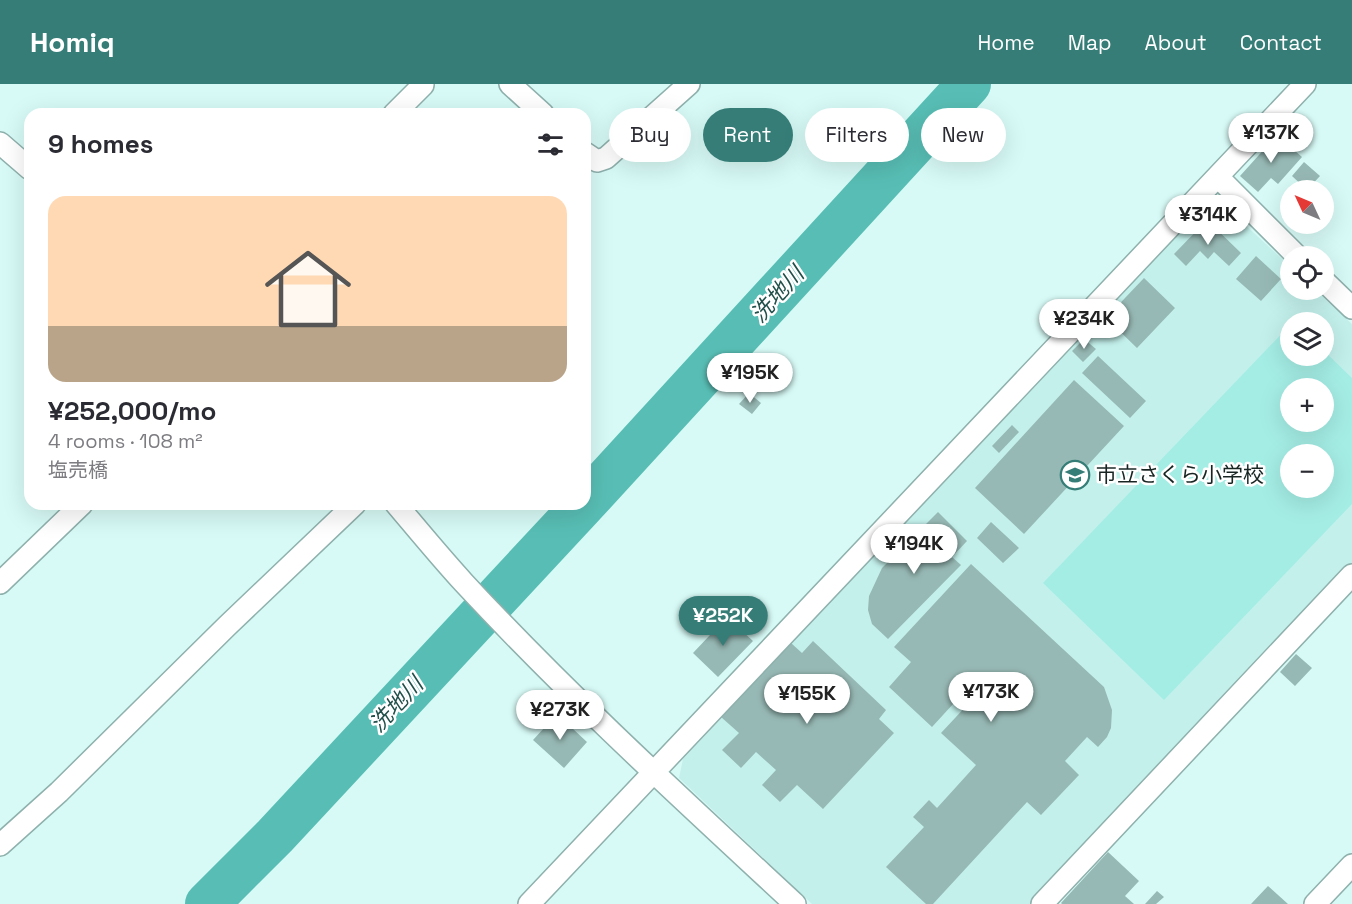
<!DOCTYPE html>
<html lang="en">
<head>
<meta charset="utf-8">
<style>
	body { margin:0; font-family:"Space Grotesk","Noto Sans JP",sans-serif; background:#f7f7f7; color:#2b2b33; height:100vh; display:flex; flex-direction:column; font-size:22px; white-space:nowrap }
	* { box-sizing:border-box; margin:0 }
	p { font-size:20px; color:#7c7c81 }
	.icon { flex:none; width:33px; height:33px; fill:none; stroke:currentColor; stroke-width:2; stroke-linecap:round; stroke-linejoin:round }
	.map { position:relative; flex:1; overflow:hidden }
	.details { position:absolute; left:24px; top:24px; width:567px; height:402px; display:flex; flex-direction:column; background:#fff; border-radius:18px; box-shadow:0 6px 24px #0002 }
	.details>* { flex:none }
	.top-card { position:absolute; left:609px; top:24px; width:570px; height:54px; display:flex; gap:12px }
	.needle { width:39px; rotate:314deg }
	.buttons { position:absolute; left:1280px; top:96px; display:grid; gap:12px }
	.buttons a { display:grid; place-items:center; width:54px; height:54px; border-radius:50%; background:#fff; box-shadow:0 6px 24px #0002; font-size:30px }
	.price { position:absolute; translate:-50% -51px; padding:0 14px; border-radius:21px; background:#fff; color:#222; font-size:20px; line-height:39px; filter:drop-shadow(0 2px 3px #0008) }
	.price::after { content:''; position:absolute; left:50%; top:36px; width:18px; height:14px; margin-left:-9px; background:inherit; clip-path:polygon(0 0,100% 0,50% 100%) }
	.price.selected { background:#367d77; color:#fff }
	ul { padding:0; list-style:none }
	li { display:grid; align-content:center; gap:12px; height:318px; padding:0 24px }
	li span { display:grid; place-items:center; height:186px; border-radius:18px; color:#555 }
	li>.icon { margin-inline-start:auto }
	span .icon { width:108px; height:108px; fill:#fffc; stroke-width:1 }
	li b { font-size:26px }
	h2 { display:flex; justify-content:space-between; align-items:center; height:72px; padding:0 24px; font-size:26px }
	.tag { padding:0 21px; border-radius:27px; background:#fff; box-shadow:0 6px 24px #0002; font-size:21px; line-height:54px }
	.tag.selected { background:#367d77; color:#fff }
	header { display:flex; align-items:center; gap:36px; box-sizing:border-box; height:84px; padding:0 30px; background:#367d77; color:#fff }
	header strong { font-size:28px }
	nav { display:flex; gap:33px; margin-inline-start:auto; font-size:21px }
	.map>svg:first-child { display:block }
	.built { fill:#c3f0eb; fill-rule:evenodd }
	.green { fill:#a4ede5; fill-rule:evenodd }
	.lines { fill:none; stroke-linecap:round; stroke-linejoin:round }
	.river { stroke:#58beb5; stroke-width:44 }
	.building { fill:#97b9b5 }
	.minor-casing { stroke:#8fb1ad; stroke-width:24 }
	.minor { stroke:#fff; stroke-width:21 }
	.labels { text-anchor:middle; stroke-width:5; stroke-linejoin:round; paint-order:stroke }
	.poi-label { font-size:21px; fill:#172422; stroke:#fff; text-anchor:start }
	.water-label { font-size:22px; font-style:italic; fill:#214f4a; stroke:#fff }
</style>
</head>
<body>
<header>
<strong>Homiq</strong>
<nav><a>Home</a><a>Map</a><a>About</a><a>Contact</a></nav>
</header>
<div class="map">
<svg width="1352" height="820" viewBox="0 0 1352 820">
	<rect width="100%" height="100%" fill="#d7faf6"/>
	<path class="built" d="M1219,117L1290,182V206H1315L1352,240V483L1035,820H812L679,694L683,675L1206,118ZM1290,238H1323V272H1290ZM1290,304H1323V338H1290ZM1290,370H1323V404H1290Z"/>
	<path class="green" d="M1290,241V272H1323V266L1352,294V420L1164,616L1043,499ZM1290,304H1323V338H1290ZM1290,370H1323V404H1290Z"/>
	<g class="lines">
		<path class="river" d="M585,419L969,0
			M207,820L275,752L584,420"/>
	</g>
	<path class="building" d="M1277,51L1302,73L1278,100L1271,94L1258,108L1240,92Z
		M1304,78L1320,92L1307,106L1292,92Z
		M1207,136L1241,169L1229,182L1214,168L1208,175L1200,167L1186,182L1174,170Z
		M1256,172L1281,195L1261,217L1236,195Z
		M1144,194L1175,224L1137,264L1106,234Z
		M1084,255L1096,265L1083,278L1072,267Z
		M1098,272L1146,317L1130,334L1082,289Z
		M1074,296L1124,342L1024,450L975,404Z
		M749,309L761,319L752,330L739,320Z
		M1012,341L1019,348L999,369L992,362Z
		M938,428L967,457L952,473L961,481L888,555L872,540L868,526L869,512L882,484Z
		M991,438L1019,464L1003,479L977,454Z
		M971,480L1104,603L1112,626L1111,644L1107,653L1098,663L1087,653L1065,677L1079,691L1041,731L1027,718L933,820H926L886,783L924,743L913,733L929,716L937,724L976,681L941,649L984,603L976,595L932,643L889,603L911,578L894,563Z
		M727,533L753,557L718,593L693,569Z
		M813,557L886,626L879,635L894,649L823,725L797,701L780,718L762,701L776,686L756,668L741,684L722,666L739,649L721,633L791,559L802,569Z
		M1296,570L1312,584L1295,602L1280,588Z
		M557,630L587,658L564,684L533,656Z
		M1108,768L1139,797L1125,812L1134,820H1062L1061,819Z
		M1268,802L1288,820H1251Z
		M1157,807L1164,813L1156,820H1145Z"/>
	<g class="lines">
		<g class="minor-casing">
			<path id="minor" d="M510,0L543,30
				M394,30L423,1
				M0,59L30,85
				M585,69L597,77L606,74L689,0
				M1218,93L1297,172
				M1323,196L1352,224
				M396,420C418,446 441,474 464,499C569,612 683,716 795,820
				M0,499L82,420
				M0,761L59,708L227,542L355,420
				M529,820L1305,0
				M1042,820L1352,491
				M1315,820L1352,781"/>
		</g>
		<use href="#minor" class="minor"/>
	</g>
	<defs>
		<g id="school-ring" transform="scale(1.5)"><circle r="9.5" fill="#fff" stroke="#367d77" stroke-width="1.5"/><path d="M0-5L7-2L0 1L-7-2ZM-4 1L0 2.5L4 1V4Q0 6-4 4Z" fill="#367d77"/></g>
	</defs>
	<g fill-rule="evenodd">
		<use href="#school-ring" x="1075" y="391"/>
	</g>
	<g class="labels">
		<g class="poi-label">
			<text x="1096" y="398">市立さくら小学校</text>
		</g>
		<g class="water-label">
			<text transform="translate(777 210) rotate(-48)" y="8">洗地川</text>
			<text transform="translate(396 620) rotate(-47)" y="8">洗地川</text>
		</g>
	</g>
</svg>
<div class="buttons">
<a><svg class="needle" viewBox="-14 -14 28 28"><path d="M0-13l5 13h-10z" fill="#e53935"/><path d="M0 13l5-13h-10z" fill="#7c7c81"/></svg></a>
<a><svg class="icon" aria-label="locate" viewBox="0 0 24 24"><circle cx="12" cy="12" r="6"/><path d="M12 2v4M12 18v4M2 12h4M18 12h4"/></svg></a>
<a><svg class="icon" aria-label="layers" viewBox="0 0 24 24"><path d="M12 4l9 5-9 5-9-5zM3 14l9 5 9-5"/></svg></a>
<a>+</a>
<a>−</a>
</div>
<b class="price" style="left:1271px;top:80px">¥137K</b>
<b class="price" style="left:1208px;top:162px">¥314K</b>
<b class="price" style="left:1084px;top:266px">¥234K</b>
<b class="price" style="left:750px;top:320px">¥195K</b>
<b class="price" style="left:914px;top:491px">¥194K</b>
<b class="price selected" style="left:723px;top:563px">¥252K</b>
<b class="price" style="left:991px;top:639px">¥173K</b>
<b class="price" style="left:807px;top:641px">¥155K</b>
<b class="price" style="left:560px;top:657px">¥273K</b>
<div class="top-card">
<a class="tag">Buy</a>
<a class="tag selected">Rent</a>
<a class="tag">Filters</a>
<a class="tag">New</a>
</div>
<section class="details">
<h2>9 homes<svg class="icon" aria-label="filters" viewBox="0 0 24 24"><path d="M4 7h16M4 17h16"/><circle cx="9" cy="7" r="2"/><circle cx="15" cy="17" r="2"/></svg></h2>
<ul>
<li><span style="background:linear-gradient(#ffd9b3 70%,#b9a48a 0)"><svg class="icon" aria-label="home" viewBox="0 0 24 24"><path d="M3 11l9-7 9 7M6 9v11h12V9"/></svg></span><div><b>¥252,000/mo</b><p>4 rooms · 108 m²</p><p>塩売橋</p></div></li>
</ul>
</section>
</div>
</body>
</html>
